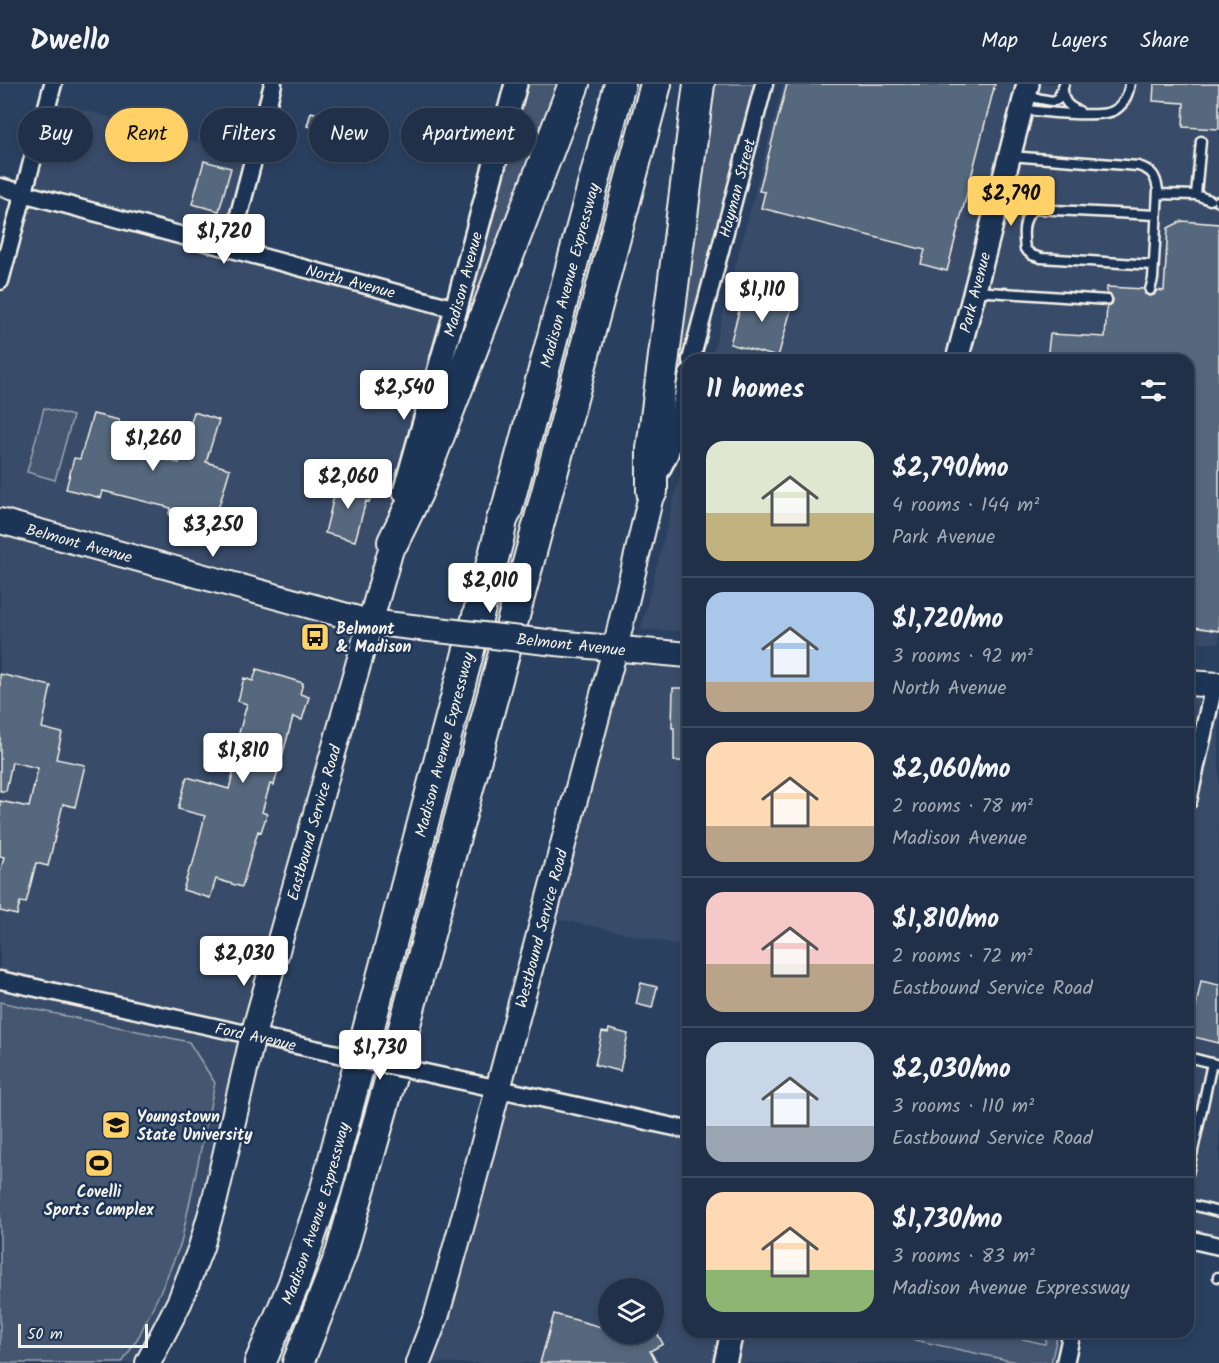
<!DOCTYPE html>
<html lang="en">
<head>
<meta charset="utf-8">
<style>
	body { margin:0; font-family:Kalam,sans-serif; background:#28384f; color:#f1f3f6; height:100vh; display:flex; flex-direction:column; font-size:22px; white-space:nowrap }
	* { box-sizing:border-box; margin:0 }
	p { font-size:20px; color:#a2a9b4 }
	.icon { flex:none; width:33px; height:33px; fill:none; stroke:currentColor; stroke-width:2; stroke-linecap:round; stroke-linejoin:round }
	.map { position:relative; flex:1; overflow:hidden }
	.drawer { position:absolute; left:682px; top:270px; width:512px; height:984px; display:flex; flex-direction:column; background:#203048; border-radius:18px; box-shadow:0 3px 9px #0003,0 0 0 2px #3d4b60 }
	.drawer>* { flex:none }
	.banner { position:absolute; left:18px; top:24px; width:570px; height:54px; display:flex; gap:12px }
	.fabs { position:absolute; left:598px; top:1194px; display:grid; gap:12px }
	.fabs a { display:grid; place-items:center; width:66px; height:66px; border-radius:50%; background:#203048; box-shadow:0 3px 9px #0003,0 0 0 2px #3d4b60; font-size:30px }
	.scale { position:absolute; left:18px; bottom:15px; width:130px; box-sizing:border-box; padding-left:6px; border:3px solid #f4f1e8; border-top:0; font-size:16px; line-height:21px; white-space:nowrap; color:#f4f1e8; -webkit-text-stroke:4px #1d3557; paint-order:stroke }
	.price { position:absolute; translate:-50% -51px; padding:0 14px; border-radius:6px; background:#fff; color:#222; font-size:20px; line-height:39px; filter:drop-shadow(0 2px 3px #0008) }
	.price::after { content:''; position:absolute; left:50%; top:36px; width:18px; height:14px; margin-left:-9px; background:inherit; clip-path:polygon(0 0,100% 0,50% 100%) }
	.price.active { background:#ffd166; color:#111 }
	ul { padding:0; list-style:none }
	li { display:flex; align-items:center; gap:18px; height:150px; padding:0 24px }
	li+li { border-top:2px solid #3d4b60 }
	li span { display:grid; place-items:center; flex:none; width:168px; height:120px; border-radius:18px; color:#555 }
	li>.icon { margin-inline-start:auto }
	span .icon { width:72px; height:72px; fill:#fffc; stroke-width:1 }
	li b { font-size:26px }
	h2 { display:flex; justify-content:space-between; align-items:center; height:72px; padding:0 24px; font-size:26px }
	.tag { padding:0 21px; border-radius:27px; background:#203048; box-shadow:0 3px 9px #0003,0 0 0 2px #3d4b60; font-size:21px; line-height:54px }
	.tag.active { background:#ffd166; color:#111 }
	header { display:flex; align-items:center; gap:36px; box-sizing:border-box; height:84px; padding:0 30px; background:#203048; border-bottom:2px solid #3d4b60 }
	header strong { font-size:28px }
	nav { display:flex; gap:33px; margin-inline-start:auto; font-size:21px }
	.map>svg:first-child { display:block }
	.built { fill:#374c69; fill-rule:evenodd }
	.green { fill:#445771; stroke:#9ca4ac; stroke-width:1.5 }
	.building { fill:#56677d; stroke:#f4f1e8; stroke-width:1.5 }
	.lines { fill:none; stroke-linecap:round; stroke-linejoin:round }
	.service-casing { stroke:#f4f1e8; stroke-width:13 }
	.minor-casing { stroke:#f4f1e8; stroke-width:21 }
	.tertiary-casing { stroke:#f4f1e8; stroke-width:26 }
	.secondary-casing { stroke:#f4f1e8; stroke-width:28 }
	.motorway-casing { stroke:#f4f1e8; stroke-width:34 }
	.service { stroke:#1d3557; stroke-width:8 }
	.minor { stroke:#1d3557; stroke-width:16 }
	.tertiary { stroke:#1d3557; stroke-width:21 }
	.secondary { stroke:#1d3557; stroke-width:24 }
	.motorway { stroke:#1d3557; stroke-width:30 }
	.minor-bridge-casing { stroke:#f4f1e8; stroke-width:21; stroke-linecap:butt }
	.secondary-bridge-casing { stroke:#f4f1e8; stroke-width:28; stroke-linecap:butt }
	.minor-bridge { stroke:#1d3557; stroke-width:16 }
	.secondary-bridge { stroke:#1d3557; stroke-width:24 }
	.labels { text-anchor:middle; stroke-width:5; stroke-linejoin:round; paint-order:stroke }
	.street-label { font-size:16px; fill:#f4f1e8; stroke:#1d3557 }
	.poi-label { font-size:16px; font-weight:bold; fill:#f4f1e8; stroke:#1d3557; text-anchor:start }
</style>
</head>
<body>
<header>
<strong>Dwello</strong>
<nav><a>Map</a><a>Layers</a><a>Share</a></nav>
</header>
<div class="map">
<svg width="1219" height="1279" viewBox="0 0 1219 1279">
	<rect width="100%" height="100%" fill="#2a4060"/>
	<filter id="ink" filterUnits="userSpaceOnUse"><feTurbulence type="fractalNoise" baseFrequency=".0167" numOctaves="2"/><feDisplacementMap in="SourceGraphic" scale="12" xChannelSelector="R" yChannelSelector="G"/><feConvolveMatrix kernelMatrix="1 2 1 2 8 2 1 2 1" color-interpolation-filters="sRGB"/></filter>
	<g filter="url(#ink)">
		<path class="built" d="M783,0H1219V559H1188V276H711Z
			M49,16L254,74L230,165L456,225L215,1115L148,1279H0V197Z
			M688,361V547L641,546L643,536Z
			M615,565L688,571V863L544,832Z
			M1188,599L1219,601V1162L1188,1155Z
			M498,1005L688,1046V1248H1072L1065,1279H418ZM609,1204H654V1250H609Z"/>
		<path class="green" d="M516,0H574L406,402Z
			M699,0H764L688,290L679,282L664,279Z
			M44,324L73,332L55,396L27,388Z
			M0,918L189,958L215,999L181,1159L163,1202L139,1252L122,1279H0Z
			M897,1248H991L1045,1260L1048,1248H1058L1051,1279H1021L896,1252Z"/>
		<path class="building" d="M787,0H995L947,187L921,180L925,166L761,124L765,108L759,107Z
			M1154,0H1219V45L1183,43L1184,19L1153,17Z
			M311,28L345,37L341,54L333,52L330,60L312,55L315,44L307,42Z
			M204,77L231,84L219,127L192,120Z
			M1182,137L1219,140V547L1188,542V276H1047L1050,250L1105,253L1107,222L1112,220L1113,216L1111,211L1107,210V203L1144,205L1145,210L1149,212L1154,211L1157,206L1164,207L1168,144Z
			M745,205L793,218L778,273L730,260Z
			M194,328L219,336L206,378L230,385L214,439L207,446L184,436L180,439L172,436L169,429L171,424L103,407L101,414L66,405L74,374L80,375L93,330L119,336L114,356L116,358L148,366L147,371L179,379Z
			M343,395L374,403L369,418L366,417L355,457L325,449L335,408L340,409Z
			M257,585L303,599L300,610L309,613L302,636L293,633L274,701L270,700L262,728L267,730L261,748L258,747L242,803L216,795L210,814L183,806L190,783H192L205,732L178,725L187,693L229,705L238,672L233,671L247,620L238,617L244,594L253,597Z
			M0,590L51,602L42,644L62,649L56,675L85,681L75,723L63,720L48,782L36,779L26,819L20,818L17,831L0,827V789L4,773L0,772V717L29,723L38,684L12,678L6,707H0Z
			M673,604H688V677H674V644H672Z
			M1201,897L1219,901V959L1190,952Z
			M641,899L657,903L652,924L636,920Z
			M609,945L628,950L620,987L595,981L602,948L608,949Z
			M554,1230L609,1245V1250H625L642,1254L649,1250H654L655,1246L663,1260L650,1267L657,1279H540Z"/>
		<g class="lines">
			<g class="service-casing">
				<path id="service" d="M1063,6C1063,18 1069,23 1079,27
					M1025,12L1052,17L1058,15L1064,0
					M1022,25C1039,28 1099,34 1113,27C1124,22 1128,11 1130,0
					M1010,72L1138,82C1152,86 1156,92 1158,106L1153,195L1150,206
					M1158,110L1196,111L1210,116
					M1196,111L1201,57
					M1218,117H1219
					M1153,181L1041,174L1032,171L1025,165C1023,151 1022,134 1034,125L1156,131
					M975,207L1107,216
					M1188,973L1219,981
					M1188,1090L1212,979
					M1188,1120L1219,1128
					M1218,1193H1219"/>
			</g>
			<g class="minor-casing">
				<g id="minor">
					<path id="s1" d="M0,103L456,225"/>
					<path d="M230,165L273,0"/>
					<path d="M0,197L53,0"/>
					<path id="s2" d="M691,276L764,0"/>
					<path d="M658,393L670,369L688,290"/>
					<path d="M1188,717L1214,601"/>
					<path id="s3" d="M0,896L310,964"/>
					<path d="M458,996L688,1046"/>
					<path d="M1188,1155L1219,1162"/>
					<path d="M1065,1279L1072,1248"/>
				</g>
			</g>
			<g class="tertiary-casing">
				<g id="tertiary">
					<path id="s4" d="M957,276L1028,0"/>
					<path id="s5" d="M404,408L456,225L516,0"/>
					<path d="M725,1279L732,1248"/>
				</g>
			</g>
			<g class="secondary-casing">
				<g id="secondary">
					<path id="s6" d="M0,437L369,538L420,544"/>
					<path d="M556,559L688,571"/>
					<path d="M1188,599L1219,601"/>
					<path id="s7" d="M148,1279L180,1217L201,1163L215,1115L253,951L393,458"/>
					<path id="s8" d="M418,1279L437,1230L463,1137L615,565L652,407"/>
				</g>
			</g>
			<g class="motorway-casing">
				<g id="motorway">
					<path d="M652,407V365L699,0"/>
					<path d="M393,458L417,409L574,0"/>
					<path id="s9" d="M260,1279L293,1202L326,1105L498,456L502,436L507,425L620,0"/>
					<path d="M298,1279L341,1170L388,1004L656,0"/>
				</g>
			</g>
			<use href="#service" class="service"/>
			<use href="#minor" class="minor"/>
			<use href="#tertiary" class="tertiary"/>
			<use href="#secondary" class="secondary"/>
			<use href="#motorway" class="motorway"/>
			<g class="minor-bridge-casing">
				<path id="minor-bridge" d="M310,964L458,996"/>
			</g>
			<g class="secondary-bridge-casing">
				<path id="secondary-bridge" d="M420,544L556,559"/>
			</g>
			<use href="#minor-bridge" class="minor-bridge"/>
			<use href="#secondary-bridge" class="secondary-bridge"/>
		</g>
	</g>
	<defs>
		<g id="bus-square" transform="scale(1.5)"><rect x="-9" y="-9" width="18" height="18" rx="4" fill="#ffd166" stroke="#1d3557"/><path d="M-5-6H5V4H4V6H2V4H-2V6H-4V4H-5ZM-3.5-4V0h7V-4ZM-3.5 1.2v1.5H-2V1.2ZM2 1.2v1.5H3.5V1.2Z" fill="#111"/></g>
		<g id="university-square" transform="scale(1.5)"><rect x="-9" y="-9" width="18" height="18" rx="4" fill="#ffd166" stroke="#1d3557"/><path d="M0-5L7-2L0 1L-7-2ZM-4 1L0 2.5L4 1V4Q0 6-4 4Z" fill="#111"/></g>
		<g id="stadium-square" transform="scale(1.5)"><rect x="-9" y="-9" width="18" height="18" rx="4" fill="#ffd166" stroke="#1d3557"/><path d="M0-5a6.5 5 0 1 0 0 10a6.5 5 0 1 0 0-10ZM-3.5-1.8h7v3.6h-7Z" fill="#111"/></g>
	</defs>
	<g fill-rule="evenodd">
		<use href="#bus-square" x="315" y="553"/>
		<use href="#university-square" x="116" y="1041"/>
		<use href="#stadium-square" x="99" y="1079"/>
	</g>
	<g class="labels">
		<g class="street-label">
			<text dy="6" stroke="none"><textPath href="#s2" startOffset="178">Hayman Street</textPath></text>
			<text dy="6" stroke="none"><textPath href="#s9" startOffset="1132">Madison Avenue Expressway</textPath></text>
			<text dy="6" stroke="none"><textPath href="#s1" startOffset="363">North Avenue</textPath></text>
			<text dy="6" stroke="none"><textPath href="#s5" startOffset="216">Madison Avenue</textPath></text>
			<text dy="6" stroke="none"><textPath href="#s4" startOffset="70">Park Avenue</textPath></text>
			<text dy="6" stroke="none"><textPath href="#s6" startOffset="82">Belmont Avenue</textPath></text>
			<text transform="translate(571 560) rotate(6)" y="6">Belmont Avenue</text>
			<text dy="6" stroke="none"><textPath href="#s9" startOffset="646">Madison Avenue Expressway</textPath></text>
			<text dy="6" stroke="none"><textPath href="#s7" startOffset="567">Eastbound Service Road</textPath></text>
			<text dy="6" stroke="none"><textPath href="#s8" startOffset="452">Westbound Service Road</textPath></text>
			<text dy="6" stroke="none"><textPath href="#s3" startOffset="262">Ford Avenue</textPath></text>
			<text dy="6" stroke="none"><textPath href="#s9" startOffset="160">Madison Avenue Expressway</textPath></text>
		</g>
		<g class="poi-label">
			<text x="336" y="550">Belmont<tspan x="336" dy="18">&amp; Madison</tspan></text>
			<text x="137" y="1038">Youngstown<tspan x="137" dy="18">State University</tspan></text>
			<text x="99" y="1113" text-anchor="middle">Covelli<tspan x="99" dy="18">Sports Complex</tspan></text>
		</g>
	</g>
</svg>
<div class="fabs">
<a><svg class="icon" aria-label="layers" viewBox="0 0 24 24"><path d="M12 4l9 5-9 5-9-5zM3 14l9 5 9-5"/></svg></a>
</div>
<div class="scale">50 m</div>
<b class="price active" style="left:1011px;top:143px">$2,790</b>
<b class="price" style="left:224px;top:181px">$1,720</b>
<b class="price" style="left:762px;top:239px">$1,110</b>
<b class="price" style="left:404px;top:337px">$2,540</b>
<b class="price" style="left:153px;top:388px">$1,260</b>
<b class="price" style="left:348px;top:426px">$2,060</b>
<b class="price" style="left:213px;top:474px">$3,250</b>
<b class="price" style="left:490px;top:530px">$2,010</b>
<b class="price" style="left:243px;top:700px">$1,810</b>
<b class="price" style="left:244px;top:903px">$2,030</b>
<b class="price" style="left:380px;top:997px">$1,730</b>
<div class="banner">
<a class="tag">Buy</a>
<a class="tag active">Rent</a>
<a class="tag">Filters</a>
<a class="tag">New</a>
<a class="tag">Apartment</a>
</div>
<section class="drawer">
<h2>11 homes<svg class="icon" aria-label="filters" viewBox="0 0 24 24"><path d="M4 7h16M4 17h16"/><circle cx="9" cy="7" r="2"/><circle cx="15" cy="17" r="2"/></svg></h2>
<ul>
<li><span style="background:linear-gradient(#dfe7d0 60%,#c2b280 0)"><svg class="icon" aria-label="home" viewBox="0 0 24 24"><path d="M3 11l9-7 9 7M6 9v11h12V9"/></svg></span><div><b>$2,790/mo</b><p>4 rooms · 144 m²</p><p>Park Avenue</p></div></li>
<li><span style="background:linear-gradient(#a9c7e8 75%,#b9a48a 0)"><svg class="icon" aria-label="home" viewBox="0 0 24 24"><path d="M3 11l9-7 9 7M6 9v11h12V9"/></svg></span><div><b>$1,720/mo</b><p>3 rooms · 92 m²</p><p>North Avenue</p></div></li>
<li><span style="background:linear-gradient(#ffd9b3 70%,#b9a48a 0)"><svg class="icon" aria-label="home" viewBox="0 0 24 24"><path d="M3 11l9-7 9 7M6 9v11h12V9"/></svg></span><div><b>$2,060/mo</b><p>2 rooms · 78 m²</p><p>Madison Avenue</p></div></li>
<li><span style="background:linear-gradient(#f6c9c9 60%,#b9a48a 0)"><svg class="icon" aria-label="home" viewBox="0 0 24 24"><path d="M3 11l9-7 9 7M6 9v11h12V9"/></svg></span><div><b>$1,810/mo</b><p>2 rooms · 72 m²</p><p>Eastbound Service Road</p></div></li>
<li><span style="background:linear-gradient(#c9d6e8 70%,#9aa5b1 0)"><svg class="icon" aria-label="home" viewBox="0 0 24 24"><path d="M3 11l9-7 9 7M6 9v11h12V9"/></svg></span><div><b>$2,030/mo</b><p>3 rooms · 110 m²</p><p>Eastbound Service Road</p></div></li>
<li><span style="background:linear-gradient(#ffd9b3 65%,#8fb573 0)"><svg class="icon" aria-label="home" viewBox="0 0 24 24"><path d="M3 11l9-7 9 7M6 9v11h12V9"/></svg></span><div><b>$1,730/mo</b><p>3 rooms · 83 m²</p><p>Madison Avenue Expressway</p></div></li>
</ul>
</section>
</div>
</body>
</html>
